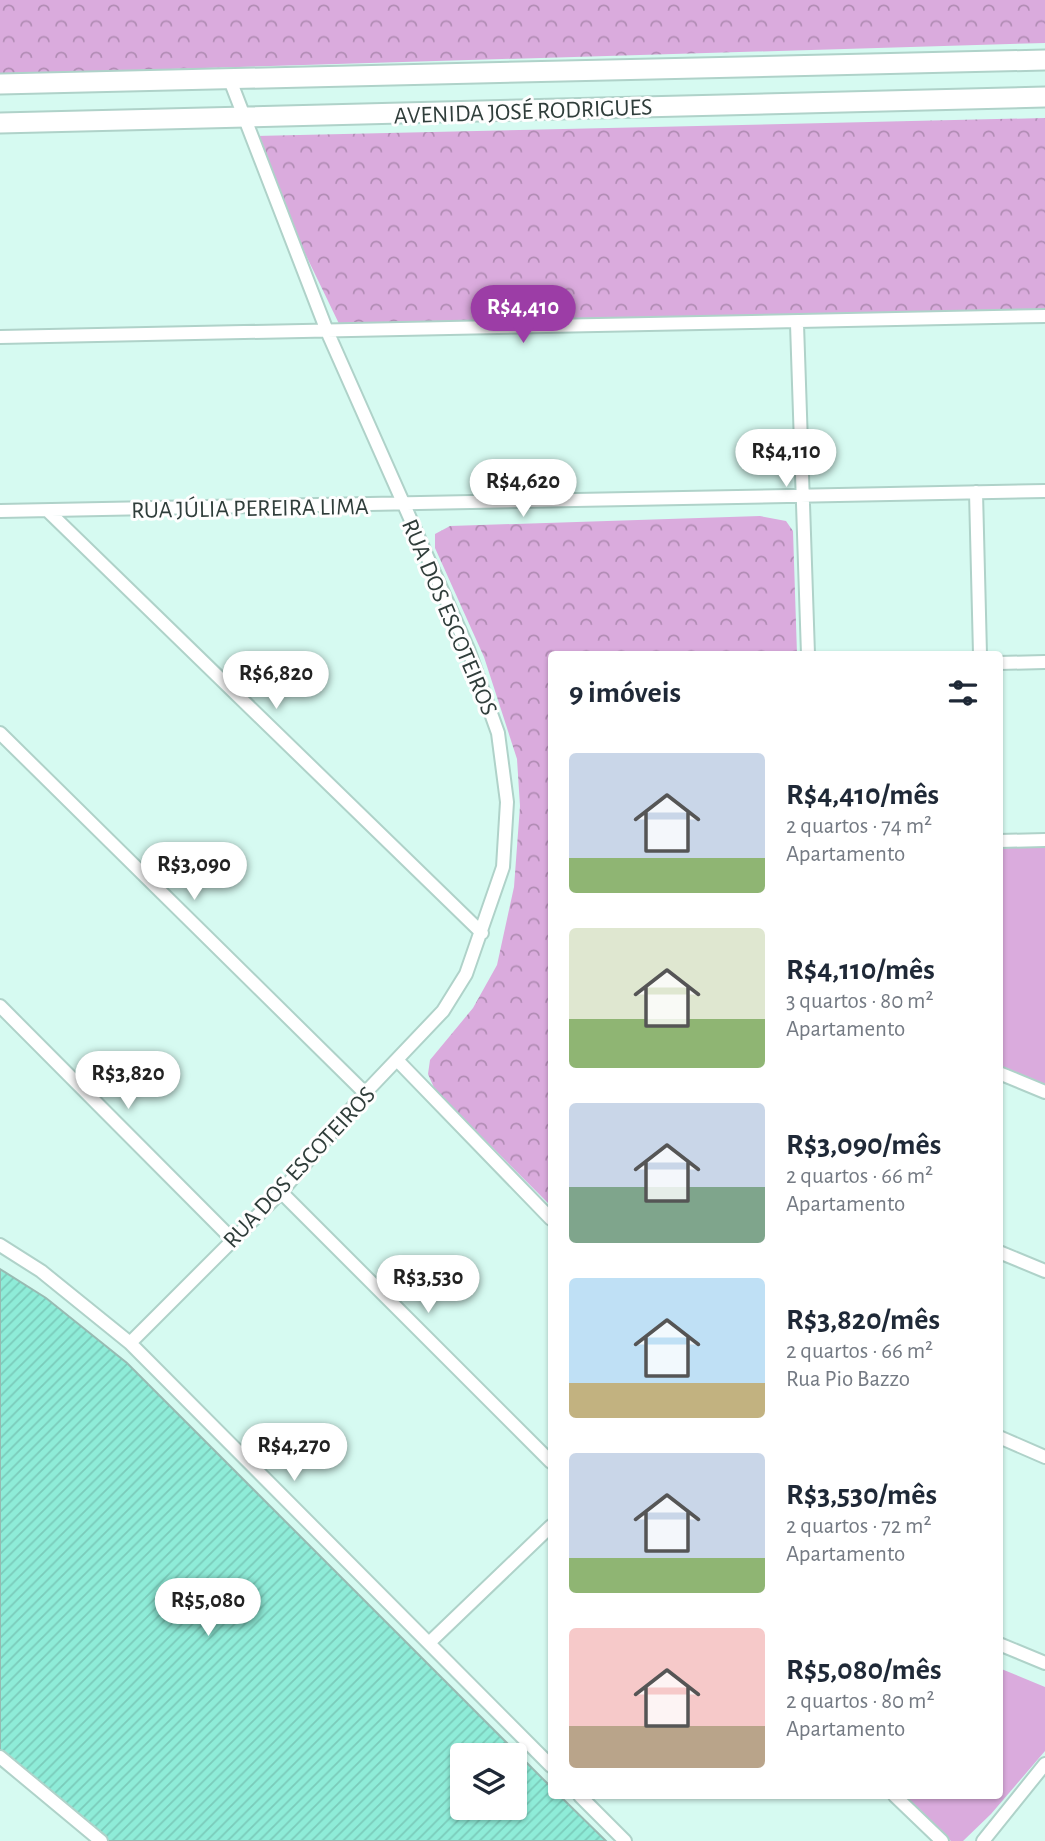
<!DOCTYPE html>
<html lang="pt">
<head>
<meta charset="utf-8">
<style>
	body { margin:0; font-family:"Alegreya Sans",sans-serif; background:#f2f2f3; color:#1f2937; height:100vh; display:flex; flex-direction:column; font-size:26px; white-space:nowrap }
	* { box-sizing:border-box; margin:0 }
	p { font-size:23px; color:#747a83 }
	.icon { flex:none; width:38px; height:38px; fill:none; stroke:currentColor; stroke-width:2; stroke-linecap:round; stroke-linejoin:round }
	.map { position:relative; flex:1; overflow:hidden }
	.drawer { position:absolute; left:548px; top:651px; width:455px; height:1148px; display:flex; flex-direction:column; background:#fff; border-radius:7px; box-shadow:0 2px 5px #0004 }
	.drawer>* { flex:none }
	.fabs { position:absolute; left:450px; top:1743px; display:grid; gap:14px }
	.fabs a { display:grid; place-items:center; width:77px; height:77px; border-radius:7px; background:#fff; box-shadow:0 2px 5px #0004; font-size:35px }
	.price { position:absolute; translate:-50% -60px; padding:0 16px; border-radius:24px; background:#fff; color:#222; font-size:23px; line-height:46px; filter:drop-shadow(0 2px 4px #0008) }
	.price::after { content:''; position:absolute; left:50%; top:42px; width:21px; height:16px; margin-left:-10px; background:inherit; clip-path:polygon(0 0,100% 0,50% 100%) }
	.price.current { background:#9c3da6; color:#fff }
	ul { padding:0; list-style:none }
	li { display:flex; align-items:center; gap:21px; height:175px; padding:0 21px }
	li span { display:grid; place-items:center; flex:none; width:196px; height:140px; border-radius:7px; color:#555 }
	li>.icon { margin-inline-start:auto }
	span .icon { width:84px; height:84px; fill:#fffc; stroke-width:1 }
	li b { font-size:30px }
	h2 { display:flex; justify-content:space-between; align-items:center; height:84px; padding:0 21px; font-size:30px }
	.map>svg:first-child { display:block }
	.grass { fill:#daabdd }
	.forest { fill:url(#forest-crowns) }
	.building { fill:url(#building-hatch); stroke:#98bab2; stroke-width:2; fill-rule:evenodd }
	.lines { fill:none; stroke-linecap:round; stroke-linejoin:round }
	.street-casing { stroke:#afd2c9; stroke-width:16 }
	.secondary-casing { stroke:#afd2c9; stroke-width:23 }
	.street { stroke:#fff; stroke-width:12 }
	.secondary { stroke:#fff; stroke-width:19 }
	.labels { text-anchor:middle; stroke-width:6; stroke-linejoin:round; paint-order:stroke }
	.street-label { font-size:24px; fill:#2f3d3a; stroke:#fefefe }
</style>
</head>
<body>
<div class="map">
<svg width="1045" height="1841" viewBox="0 0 1045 1841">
	<defs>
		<pattern id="forest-crowns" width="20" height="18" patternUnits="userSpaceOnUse" patternTransform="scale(1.75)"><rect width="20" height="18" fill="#daabdd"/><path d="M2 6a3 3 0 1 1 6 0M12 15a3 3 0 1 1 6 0" fill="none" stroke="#b18cb4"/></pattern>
		<pattern id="building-hatch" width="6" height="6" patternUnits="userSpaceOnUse" patternTransform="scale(1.75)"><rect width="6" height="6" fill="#8eecd8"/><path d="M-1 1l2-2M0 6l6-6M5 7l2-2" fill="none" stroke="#7bcbba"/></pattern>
	</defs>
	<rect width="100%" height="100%" fill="#d6faf1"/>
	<path class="grass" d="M1045,845V1088L999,1066V849Z
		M999,1668L1045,1687V1751L991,1814L963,1841H951L905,1796H999Z"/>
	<path class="forest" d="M0,0H1045V43L0,74Z
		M1045,118V322L343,332L300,243L255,136Z
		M760,516L786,521L793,531L797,654H551V1206L435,1090L428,1074L430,1060L473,1008L497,965L514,887L520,806L517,759L484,657L435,548V534L450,526Z"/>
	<path class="building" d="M0,1269L46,1298L127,1363L551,1787V1796H560L606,1841H107L0,1754ZM462,1755H514V1808H462Z"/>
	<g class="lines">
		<g class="street-casing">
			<path id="street" d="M797,324L808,654
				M0,337L1045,316
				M976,492L980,654
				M0,511L1045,491
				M49,512L482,933
				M999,663L1045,662
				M0,733L365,1093
				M999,841L1045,840
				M0,1006L232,1239
				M398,1061L551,1219
				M999,1073L1045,1092
				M281,1192L551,1462
				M0,1245L41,1271L130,1343L551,1766
				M999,1252L1045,1271
				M130,1343L281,1192L365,1093L443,1011L466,974L503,867L507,802L498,733L468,649L327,331L230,80
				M999,1437L1045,1457
				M430,1642L551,1526
				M999,1644L1045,1663
				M0,1757L101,1841
				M580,1796L625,1841
				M895,1796L942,1841
				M983,1841L1045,1764"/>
		</g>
		<g class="secondary-casing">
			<path id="secondary" d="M0,84L1045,60
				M0,123L1045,97"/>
		</g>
		<use href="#street" class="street"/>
		<use href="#secondary" class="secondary"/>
	</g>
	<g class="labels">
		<g class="street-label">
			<text transform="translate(523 111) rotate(-2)" y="8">AVENIDA JOSÉ RODRIGUES</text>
			<text transform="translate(250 508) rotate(-1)" y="8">RUA JÚLIA PEREIRA LIMA</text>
			<text transform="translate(450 617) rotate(67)" y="8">RUA DOS ESCOTEIROS</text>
			<text transform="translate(299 1167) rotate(-47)" y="8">RUA DOS ESCOTEIROS</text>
		</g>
	</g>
</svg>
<div class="fabs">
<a><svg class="icon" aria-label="layers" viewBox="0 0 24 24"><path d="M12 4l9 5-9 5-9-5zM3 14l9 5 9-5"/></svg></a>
</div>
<b class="price current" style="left:523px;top:345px">R$4,410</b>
<b class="price" style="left:786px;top:489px">R$4,110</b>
<b class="price" style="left:523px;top:519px">R$4,620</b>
<b class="price" style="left:276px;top:711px">R$6,820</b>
<b class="price" style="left:194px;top:902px">R$3,090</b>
<b class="price" style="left:128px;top:1111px">R$3,820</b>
<b class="price" style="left:428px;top:1315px">R$3,530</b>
<b class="price" style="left:294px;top:1483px">R$4,270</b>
<b class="price" style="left:208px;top:1638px">R$5,080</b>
<section class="drawer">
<h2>9 imóveis<svg class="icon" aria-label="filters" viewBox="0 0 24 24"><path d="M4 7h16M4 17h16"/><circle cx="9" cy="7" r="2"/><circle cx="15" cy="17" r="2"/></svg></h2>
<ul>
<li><span style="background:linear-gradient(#c9d6e8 75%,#8fb573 0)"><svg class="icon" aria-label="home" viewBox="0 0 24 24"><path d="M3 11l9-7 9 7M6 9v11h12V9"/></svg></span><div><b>R$4,410/mês</b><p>2 quartos · 74 m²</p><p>Apartamento</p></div></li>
<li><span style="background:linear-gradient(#dfe7d0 65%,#8fb573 0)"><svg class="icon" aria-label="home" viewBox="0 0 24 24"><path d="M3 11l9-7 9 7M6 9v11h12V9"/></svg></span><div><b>R$4,110/mês</b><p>3 quartos · 80 m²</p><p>Apartamento</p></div></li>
<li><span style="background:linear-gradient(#c9d6e8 60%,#7fa58c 0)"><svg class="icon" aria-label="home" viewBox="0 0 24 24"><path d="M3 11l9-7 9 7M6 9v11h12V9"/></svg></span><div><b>R$3,090/mês</b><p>2 quartos · 66 m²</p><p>Apartamento</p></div></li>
<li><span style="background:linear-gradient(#bfe0f5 75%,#c2b280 0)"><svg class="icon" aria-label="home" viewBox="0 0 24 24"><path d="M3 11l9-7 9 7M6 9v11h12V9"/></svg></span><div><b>R$3,820/mês</b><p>2 quartos · 66 m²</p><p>Rua Pio Bazzo</p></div></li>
<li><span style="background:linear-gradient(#c9d6e8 75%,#8fb573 0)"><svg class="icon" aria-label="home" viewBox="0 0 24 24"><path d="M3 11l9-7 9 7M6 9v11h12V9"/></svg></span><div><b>R$3,530/mês</b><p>2 quartos · 72 m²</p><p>Apartamento</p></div></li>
<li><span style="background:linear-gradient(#f6c9c9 70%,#b9a48a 0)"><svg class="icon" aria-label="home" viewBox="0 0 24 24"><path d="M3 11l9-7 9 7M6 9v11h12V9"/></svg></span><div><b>R$5,080/mês</b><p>2 quartos · 80 m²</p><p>Apartamento</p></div></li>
</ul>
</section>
</div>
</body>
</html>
